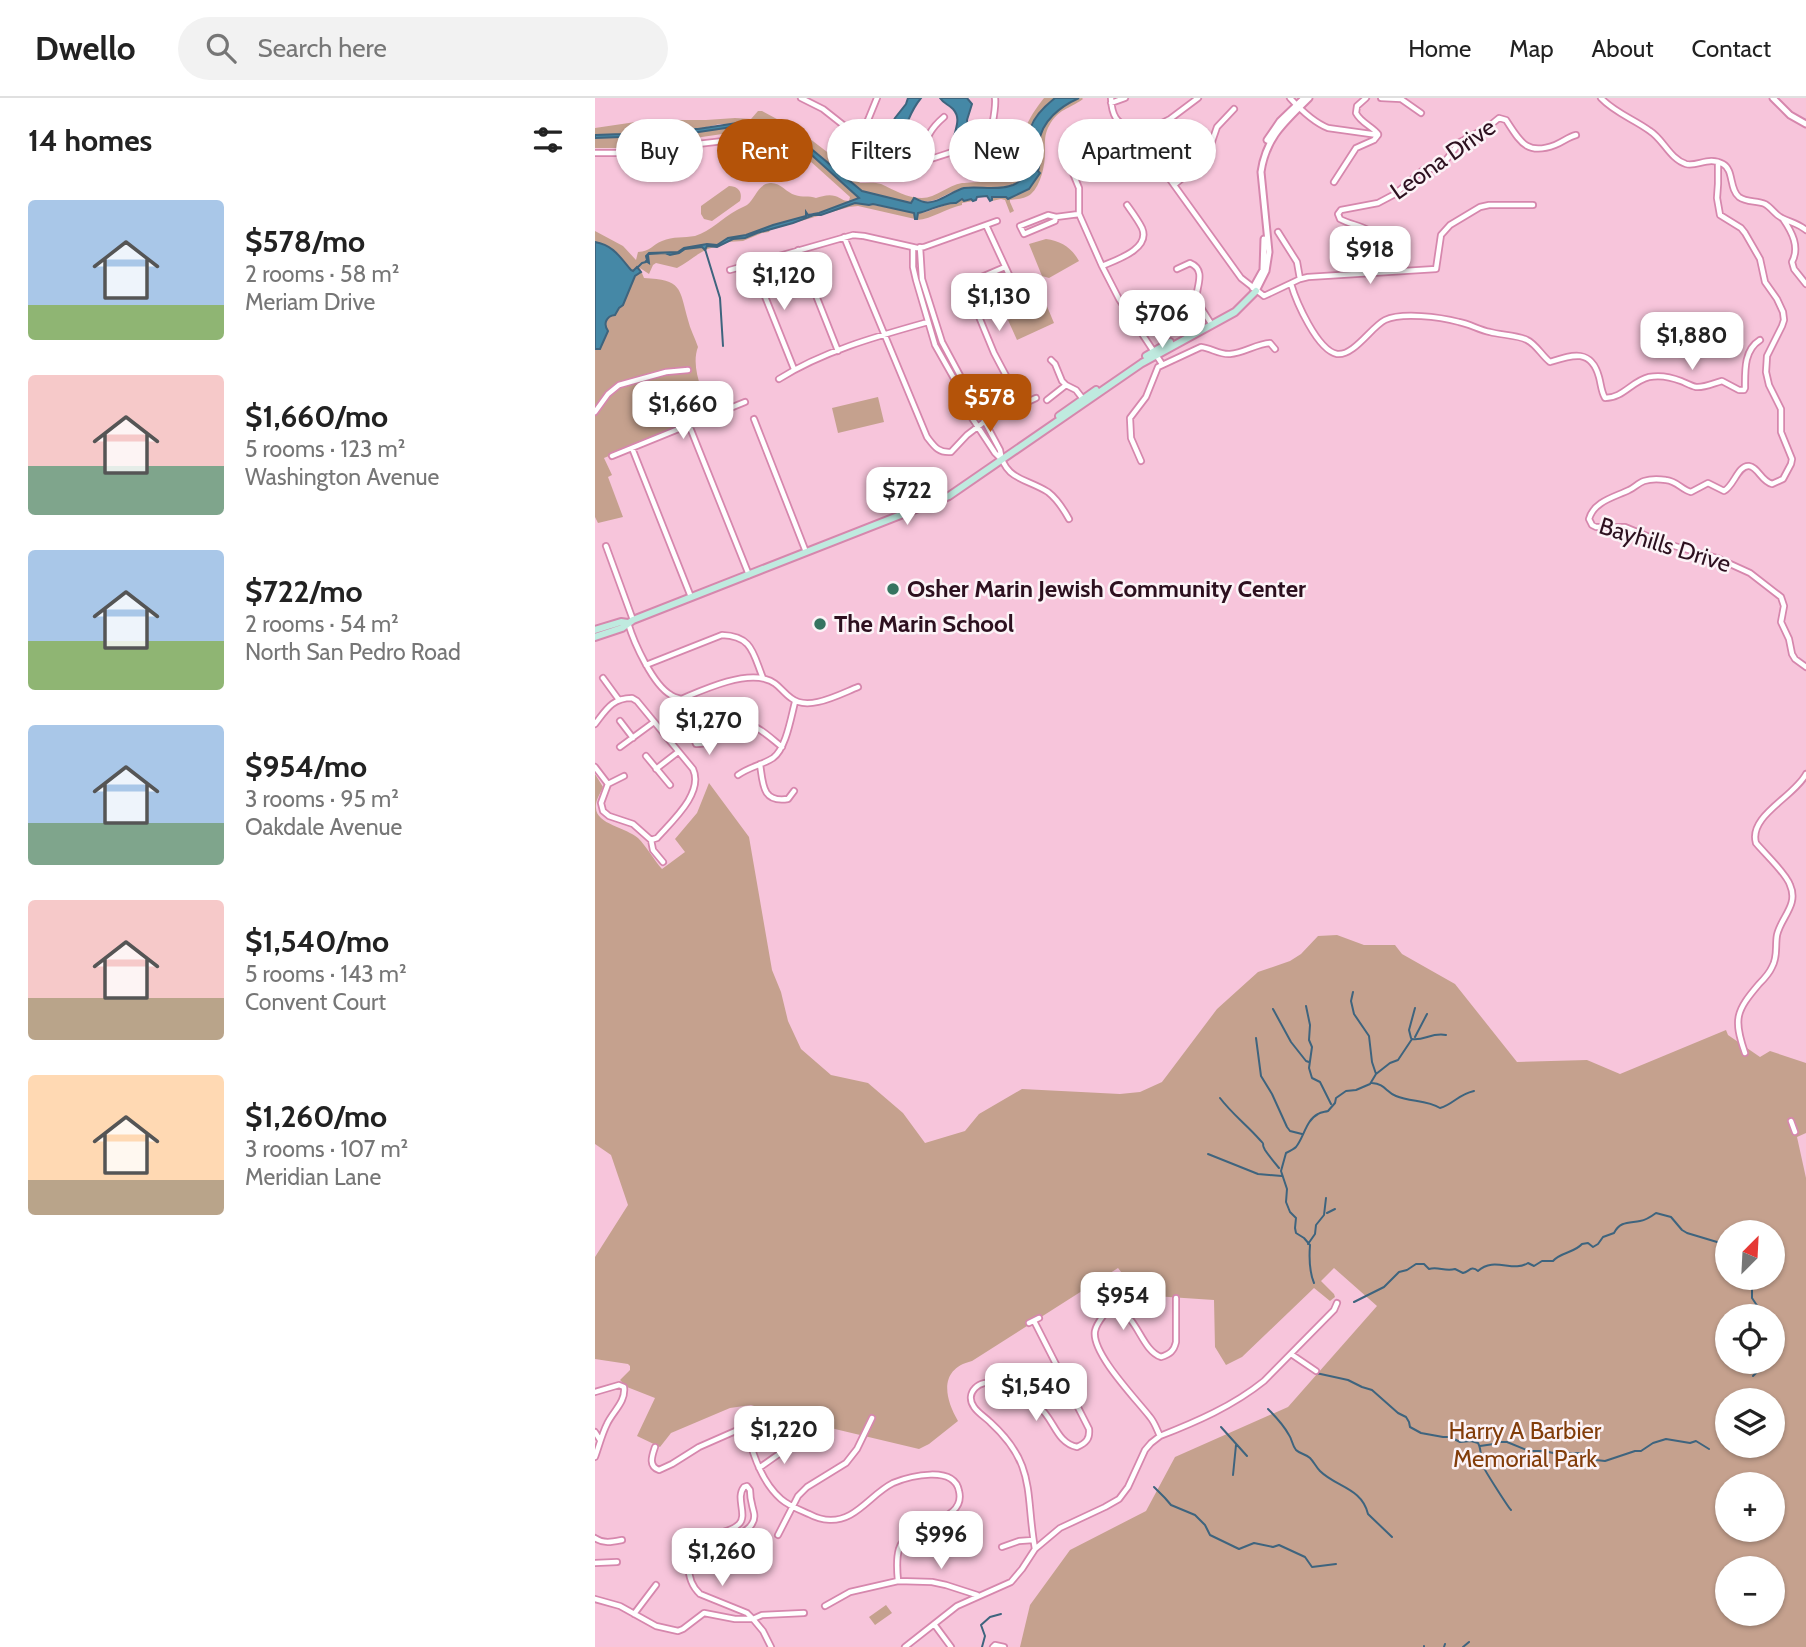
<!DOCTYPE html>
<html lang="en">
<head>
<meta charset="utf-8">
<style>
	body { margin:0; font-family:Cabin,sans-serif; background:#f2f2f2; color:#222; height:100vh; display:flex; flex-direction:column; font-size:26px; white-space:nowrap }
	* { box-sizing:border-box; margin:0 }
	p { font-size:23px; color:#767676 }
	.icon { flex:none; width:38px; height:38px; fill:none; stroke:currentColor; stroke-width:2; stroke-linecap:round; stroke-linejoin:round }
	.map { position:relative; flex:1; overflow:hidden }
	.panel { display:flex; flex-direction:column; background:#fff; width:595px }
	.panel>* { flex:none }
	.hud { position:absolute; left:21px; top:21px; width:665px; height:63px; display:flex; gap:14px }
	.needle { width:46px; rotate:24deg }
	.buttons { position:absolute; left:1120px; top:1122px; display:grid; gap:14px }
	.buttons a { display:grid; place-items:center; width:70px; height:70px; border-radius:50%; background:#fff; box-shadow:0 2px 5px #0004; font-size:35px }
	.price { position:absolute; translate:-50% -60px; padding:0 16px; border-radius:14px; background:#fff; color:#222; font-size:23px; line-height:46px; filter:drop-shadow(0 2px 4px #0008) }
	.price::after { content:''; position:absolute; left:50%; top:42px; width:21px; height:16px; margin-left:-10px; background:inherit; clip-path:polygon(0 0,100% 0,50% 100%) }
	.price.active { background:#b45309; color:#fff }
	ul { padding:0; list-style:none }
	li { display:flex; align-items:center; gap:21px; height:175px; padding:0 28px }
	li span { display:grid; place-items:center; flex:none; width:196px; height:140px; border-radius:7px; color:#555 }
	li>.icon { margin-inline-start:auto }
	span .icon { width:84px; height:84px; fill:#fffc; stroke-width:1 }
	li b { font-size:30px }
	h2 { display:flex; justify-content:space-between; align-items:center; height:84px; padding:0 28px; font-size:30px }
	.pill { padding:0 24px; border-radius:32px; background:#fff; box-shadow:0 2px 5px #0004; font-size:24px; line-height:63px }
	.pill.active { background:#b45309; color:#fff }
	header { display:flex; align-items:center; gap:42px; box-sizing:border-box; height:98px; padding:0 35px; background:#fff; border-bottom:2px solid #e0e0e0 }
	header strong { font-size:33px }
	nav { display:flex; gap:38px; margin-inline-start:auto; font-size:24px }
	.search { width:490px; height:63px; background:#f2f2f2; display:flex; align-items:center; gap:18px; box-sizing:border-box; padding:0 24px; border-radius:38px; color:#767676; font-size:26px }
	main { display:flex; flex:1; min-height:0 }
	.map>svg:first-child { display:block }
	.green { fill:#c5a18e; fill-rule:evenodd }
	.water { fill:#4588a6; stroke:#3e647e; stroke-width:2 }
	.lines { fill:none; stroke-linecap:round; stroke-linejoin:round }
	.stream { stroke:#3e647e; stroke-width:2 }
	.minor-casing { stroke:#d687ad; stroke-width:8 }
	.tertiary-casing { stroke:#d687ad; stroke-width:9 }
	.secondary-casing { stroke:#d687ad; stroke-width:10 }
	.minor { stroke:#fff; stroke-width:4.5 }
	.tertiary { stroke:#fff; stroke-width:5 }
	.secondary { stroke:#bfeadf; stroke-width:6 }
	.poi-dot { fill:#367460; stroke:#fcf3f7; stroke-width:2.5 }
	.labels { text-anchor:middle; stroke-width:5; stroke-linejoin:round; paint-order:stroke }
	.street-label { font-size:24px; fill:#2d101f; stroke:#fcf3f7 }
	.poi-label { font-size:24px; font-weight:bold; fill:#2d101f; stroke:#fcf3f7; text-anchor:start }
	.park-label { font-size:24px; fill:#823d0a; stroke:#fcf3f7 }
</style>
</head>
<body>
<header>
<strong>Dwello</strong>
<div class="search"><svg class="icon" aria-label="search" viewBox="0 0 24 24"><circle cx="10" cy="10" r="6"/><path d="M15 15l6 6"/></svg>Search here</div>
<nav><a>Home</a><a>Map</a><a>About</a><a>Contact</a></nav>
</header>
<main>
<section class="panel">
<h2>14 homes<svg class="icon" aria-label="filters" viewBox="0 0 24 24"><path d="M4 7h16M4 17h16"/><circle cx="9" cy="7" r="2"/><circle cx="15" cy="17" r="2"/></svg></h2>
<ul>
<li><span style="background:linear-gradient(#a9c7e8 75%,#8fb573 0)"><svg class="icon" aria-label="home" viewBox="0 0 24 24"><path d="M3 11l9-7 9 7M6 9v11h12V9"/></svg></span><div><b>$578/mo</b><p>2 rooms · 58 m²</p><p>Meriam Drive</p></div></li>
<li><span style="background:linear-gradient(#f6c9c9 65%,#7fa58c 0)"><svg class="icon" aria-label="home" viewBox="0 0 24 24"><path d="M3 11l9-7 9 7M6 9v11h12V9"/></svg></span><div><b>$1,660/mo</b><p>5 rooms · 123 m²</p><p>Washington Avenue</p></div></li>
<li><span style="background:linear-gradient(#a9c7e8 65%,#8fb573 0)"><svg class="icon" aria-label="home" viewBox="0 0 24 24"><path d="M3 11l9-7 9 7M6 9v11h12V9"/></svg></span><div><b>$722/mo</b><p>2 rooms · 54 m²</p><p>North San Pedro Road</p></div></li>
<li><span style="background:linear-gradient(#a9c7e8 70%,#7fa58c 0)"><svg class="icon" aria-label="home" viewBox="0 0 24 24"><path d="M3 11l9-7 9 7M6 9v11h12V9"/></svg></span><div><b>$954/mo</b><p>3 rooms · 95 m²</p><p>Oakdale Avenue</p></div></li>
<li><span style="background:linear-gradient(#f6c9c9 70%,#b9a48a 0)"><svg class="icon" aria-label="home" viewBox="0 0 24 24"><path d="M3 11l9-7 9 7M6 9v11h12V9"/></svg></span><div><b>$1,540/mo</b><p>5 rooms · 143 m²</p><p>Convent Court</p></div></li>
<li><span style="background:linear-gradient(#ffd9b3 75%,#b9a48a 0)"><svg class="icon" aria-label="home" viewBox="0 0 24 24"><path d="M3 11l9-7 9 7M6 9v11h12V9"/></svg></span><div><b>$1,260/mo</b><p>3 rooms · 107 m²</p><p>Meridian Lane</p></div></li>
</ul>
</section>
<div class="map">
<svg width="1211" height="1549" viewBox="0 0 1211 1549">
	<rect width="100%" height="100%" fill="#f7c5db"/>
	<path class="green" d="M449,0H460C450,8 440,16 436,29C430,49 441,77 417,87C400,94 381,87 363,92C350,95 337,109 323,101L316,105L267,93L208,44L179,30L125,26L103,31L43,32L27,36L0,37V30L54,22H111L140,20L156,21L163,13H167L206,34L240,60L265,85C272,85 280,84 286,86C299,92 312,100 327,100C341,100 353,87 367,85C379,84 418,83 425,75C434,62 427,46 430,32C433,21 442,9 449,0Z
		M487,0L488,1C473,12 464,10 454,28C449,37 450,44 450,55C450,67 446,87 436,96C430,101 422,101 415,102V104L419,113L415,115L410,102L406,101L397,103V99L408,98L413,100L434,91C437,84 442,77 444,70C446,61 444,51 445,41C447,23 469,2 487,0Z
		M144,28C168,28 190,37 210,51L264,100L224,115H217L200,122L178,127L151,137L137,139L122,147L112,146L109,149H122C107,150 96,163 82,170L61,165L58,167L54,176L45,170L49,180C87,182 84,189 93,222C95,231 100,240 103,249C95,270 109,297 116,316L9,360L17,377L13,379L28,419L3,425L0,419V133L28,148L41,162L43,154C56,153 57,147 67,143C78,138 89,140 100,138C116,133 127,120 142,112C145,110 149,109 152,107C160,101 163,86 175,85C185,84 192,95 200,97C207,100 214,97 221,100C227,98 234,96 240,98C247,100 247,103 254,103L255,99L204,53L187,42L170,36L134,35L73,44H48L30,50H0V40L26,39L55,34L97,35Z
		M134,88C143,88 148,94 145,103L117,123L109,121L106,116V108Z
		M367,101L368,103L376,101L378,103L367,105V107C352,110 337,121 322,122L323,115L331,114Z
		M264,104L320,115V121L263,108L254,109L175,132L174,134L167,135L148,143L132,144C139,140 146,141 153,139C177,130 202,123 227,116C239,113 251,107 264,104Z
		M451,141C466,143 476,149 484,163L454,180L447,178L434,146Z
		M451,206L459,225L422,242L413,222Z
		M283,299L289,324L243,335L237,310Z
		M0,676L8,689C5,696 0,703 1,710C1,726 32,730 43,740C52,749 59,762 67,771L90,754L80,741L102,715L114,685L154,739L177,872L186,894L193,923L206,951L236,977L273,985L308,1015L330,1045L370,1033L384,1016L427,991L525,996L545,994L567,984L622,911L663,874L695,863L706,856L723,838L742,837L769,847H800L807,856L860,886L922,964L992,962L1025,976L1131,932L1133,937L1165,959L1175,953L1211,965V1035L1202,1039L1211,1080V1549H425L435,1507L475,1452L551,1413L580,1359L693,1309L782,1208L739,1170L726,1183L739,1196L740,1199L735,1203L719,1190L647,1259L631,1267L620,1249L619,1202L544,1197L523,1170L377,1263C344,1271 349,1299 363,1323L334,1346L324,1351L202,1322L156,1307L135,1310L76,1335L65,1349L42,1338L60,1300L32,1289L25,1282L35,1272V1268L33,1266L0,1261V1159L33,1107L16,1057L0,1046ZM1132,1134H1178V1180H1132ZM1132,1218H1178V1264H1132ZM1132,1302H1178V1348H1132ZM1132,1386H1178V1432H1132ZM1132,1470H1178V1516H1132Z
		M291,1507L297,1515L280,1527L274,1519Z"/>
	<path class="water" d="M313,0H326C317,11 308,31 308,45L304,47L296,41L291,42L289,39L300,20L311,6Z
		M345,0H372L377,6L372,22L373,36L371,39L364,43L359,39C361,29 366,20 358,11C353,6 349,6 345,0Z
		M460,0H484C466,8 446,23 444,45C444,54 446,64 443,73L445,75L434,91L413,101L411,99H397V102L395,103L392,98L382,99L381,102L378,103L376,101L369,103L367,101L361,105C349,104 334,113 323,115L322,121H320L319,115L278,106L274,107L260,105L226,117H219L198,125L162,135L150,140L138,141L122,149L112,148L110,152L107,149L90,151L84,155L75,157L70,155L54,156L53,157L54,165L51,163L52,162L51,158L54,155L83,154L89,150L112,146L122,147L133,140L151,137L178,127L211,118V114L213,117L224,115L264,100L210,51L191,39L174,33L144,28L97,35L55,34L26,39L0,40V37L27,36L56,31H103L142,25L169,28L192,35L208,44L267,93L316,105L319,100C322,101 325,103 329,104C342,107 357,93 369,90C385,88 403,93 418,87C441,77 430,49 436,29C440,17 450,8 460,0Z
		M0,144C18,147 25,159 36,172L38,173L42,169L46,174L40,178L28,207L24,210L20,217C11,218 8,226 13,233L5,251H0Z"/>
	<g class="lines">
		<path class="stream" d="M110,151L125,200L128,248
			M43,169L47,165L51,164
			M758,894L756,903L759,916L774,938L777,964L781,976
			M711,908L715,927L714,942L717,949L714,970L717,980L725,984L736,1006
			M678,911L696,944L711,963L714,964
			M820,939L832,916
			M661,940L666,978L677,996L692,1029L695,1033L707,1036
			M816,940L814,932L820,910
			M777,985C790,986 791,994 801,998C815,1004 832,1002 845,1010C859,1006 862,997 879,993
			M625,1000C637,1016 652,1027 665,1042C672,1049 665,1043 670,1052C674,1058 679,1064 684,1070
			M613,1056L663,1076L687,1078
			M732,1115L740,1111
			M713,1146L720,1136L721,1127L729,1117L731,1100
			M1157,1180V1200L1163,1209L1160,1218
			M719,1185C714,1173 714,1160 715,1147L709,1140L701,1135L700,1130L701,1120L695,1114L691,1104L692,1091L686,1073L691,1055C693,1054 699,1051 701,1049C709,1039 711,1022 723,1016C726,1014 730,1014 733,1013L740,1005L741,1000L751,993L761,992L775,986L781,976L795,965L803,962L817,941C829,943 837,934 851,937
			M759,1204L789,1189L804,1174L812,1172L821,1166H829L834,1171C843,1168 850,1174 860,1171L868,1175C874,1174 876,1167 883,1173C899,1158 918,1175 933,1165L939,1168L947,1163H958C966,1154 979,1155 987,1146L993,1145L998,1149L1003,1146L1008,1139L1019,1135C1025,1123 1034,1125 1045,1123C1051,1122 1057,1118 1061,1115L1076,1119L1087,1132L1092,1135L1132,1147
			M721,1275L753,1282L767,1289L777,1292L803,1315L811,1319L814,1324L815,1329L826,1335L848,1339H855L865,1344L876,1343L883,1345C887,1352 885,1360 888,1368C890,1373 913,1409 916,1412
			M1158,1278L1164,1272L1166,1264
			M673,1311C681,1319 689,1328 694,1337C697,1341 697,1347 701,1352C705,1356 711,1356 715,1360C719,1364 721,1369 725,1373C741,1389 767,1390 773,1416L797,1439
			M626,1329L652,1358
			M885,1348L899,1346L904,1344H912L934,1353H949L963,1356L986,1355L1001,1362L1010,1363L1040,1353H1046L1058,1345L1071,1341L1095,1345L1101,1343L1114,1351
			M638,1377L641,1347
			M559,1389L570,1400L576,1407L600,1417L610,1427L615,1437L644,1451L659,1445L678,1449L684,1447L710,1459L717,1469L741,1466
			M387,1549L390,1538L386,1527L395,1519L406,1516
			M829,1549V1548
			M849,1549L850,1546
			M868,1549L874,1544"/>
		<g class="minor-casing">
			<path id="minor" d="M206,0L228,11L271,45L297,55L315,65H320C338,62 355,53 374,50C379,50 385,50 390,47C396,43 401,8 400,0
				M516,0C517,24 525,24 543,37L646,180L669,198L705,181L713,179L841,171L846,137L855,127L885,109L894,107H938
				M695,0C705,11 718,24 733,30L783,37
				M771,0L762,8L761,15C766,25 777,28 783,36
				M786,0L806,1L826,15
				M1006,0C1020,15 1039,21 1055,33C1068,41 1075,61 1091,66C1102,69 1114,58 1128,66C1139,72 1134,91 1144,99C1152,105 1162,102 1170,106C1177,110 1180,117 1187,120C1195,124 1204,126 1211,132
				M516,5L530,0
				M494,31L485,35L479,40L474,52L475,68L484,90V116L507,168L524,201L567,266
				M262,37L273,22L282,0
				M543,37L575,21L603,0
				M0,55H25L137,42
				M331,62C326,44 336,30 349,19
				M1123,64V86L1122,100L1125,117L1146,130L1150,135L1165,161L1170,184L1182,201L1188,214L1189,222L1187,228L1172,258L1171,274L1174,287L1186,311V334L1197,361L1196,366L1188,381L1177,386C1166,383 1163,369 1154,368C1143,367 1139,388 1129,393L1113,385L1096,394C1087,392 1082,383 1071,382C1064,381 1055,381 1049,383C1043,385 1039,390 1034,392C1020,399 999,403 994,421L997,427L1001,429H1030L1069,445L1122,460L1155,475L1186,499L1189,508L1186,524L1194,541L1197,556L1200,561L1211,569
				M739,84L761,50L779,42L783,37
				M579,87L611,61L622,29L639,11
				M461,119L460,123L429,136L425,128L453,117L461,119L484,116
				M1188,121C1197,134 1205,149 1197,164L1199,171L1211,186
				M391,127L429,209
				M683,134L702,164L705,181
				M249,139L332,339C339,348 343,355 356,354L372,337L389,324L441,300
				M318,149V169L321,182L340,247L374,307L377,320L400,355L405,360
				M325,149L327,181L347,244L405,352C409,382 431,380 453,394C462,401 469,412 474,421
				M203,152L243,253
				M157,166L199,271
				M507,168C521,162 556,151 547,130C543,122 537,114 532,107
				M410,169L382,181L375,187V197L399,255L427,308
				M582,171L595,165C612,172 601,189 601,202L617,227
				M135,172L258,137L269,138L322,150L329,149L402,123
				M789,174C789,159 789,140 773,132C764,127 754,126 745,121L743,116L746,112L783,105L800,96L828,72L842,70L848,66L865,44L893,29L904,20L911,22C925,43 931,58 960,47C968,44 973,39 981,37
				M696,186C701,203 722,252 742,256C759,258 776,229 790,222C807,214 845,219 864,224C875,226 884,232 895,234C905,237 923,237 932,242C941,246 947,258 955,264C977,257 996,250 1004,279C1006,286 1006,293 1010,300C1028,300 1037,283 1054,279C1064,277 1076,279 1086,283C1091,285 1096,288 1101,289C1109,290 1119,285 1127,283L1144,292H1149L1150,290C1150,272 1149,252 1165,242
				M456,262L460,266L467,283L471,287L481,292L488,301
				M184,281C228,253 283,238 333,224
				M452,302L471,287
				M0,314L13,296L24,287L71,274L93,272
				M159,321L211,454
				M94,327L154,477
				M37,350L96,499
				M17,358L150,304
				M546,363L536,340L535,320L551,299L563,269L606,249C616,250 625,257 635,256C649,255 661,246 675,245L680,251
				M11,448L38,522
				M33,525C39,545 58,587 76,597C79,599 83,600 86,601C108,592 147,574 170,581C183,584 186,593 196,600C213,614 245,596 263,589
				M51,567L127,537C158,538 158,556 168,580
				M8,580L24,602
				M86,601L90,616L101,646C114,646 115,643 125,635C151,614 167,633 187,649
				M25,623L38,640
				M0,626C11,612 17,600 37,600L42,603L98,671C109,695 77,723 62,740L56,742L38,726L14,718L8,713L6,705L13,686L0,669
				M25,649L59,624
				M51,658L75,687
				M165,666C168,686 167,705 193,701L199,693
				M61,671L83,654
				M143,677C154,669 167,667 178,660C191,651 196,619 200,604
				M13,686L29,678
				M56,742L58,752L68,764
				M1150,955C1138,921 1141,913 1164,886C1169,881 1174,876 1177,869C1183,859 1180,848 1182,837C1186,819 1204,807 1195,787C1191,775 1170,756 1161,745C1153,718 1199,699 1211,676
				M1196,1023L1200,1034
				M439,1223L494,1331C495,1341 491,1345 482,1349C461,1345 459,1320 443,1308C433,1301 411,1291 400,1286C385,1280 369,1295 379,1309C383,1315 390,1319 395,1324C442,1367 430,1395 440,1451
				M434,1225L444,1220
				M696,1256L721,1273
				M0,1294L24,1287L29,1289C31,1304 18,1313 12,1326C7,1336 4,1348 0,1359
				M0,1334L5,1342
				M565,1338C562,1332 560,1325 555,1319C542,1302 496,1255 500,1233C501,1228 505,1222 508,1218C512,1214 517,1212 522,1213C542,1216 546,1252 566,1259C575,1256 579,1253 581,1244V1200
				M60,1349C57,1358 53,1368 64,1372L77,1366L104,1349L145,1331L152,1335C159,1359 167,1384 186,1401C194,1408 205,1412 214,1416C227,1423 242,1424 255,1417C271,1408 282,1393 298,1385C315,1378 359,1367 364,1393C372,1426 312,1422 304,1451C301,1461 302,1473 303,1483
				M164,1370L191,1351L194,1346
				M183,1437L203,1398L212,1389L251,1365L262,1351L277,1320
				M0,1440C9,1446 17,1444 27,1442
				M133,1443C144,1436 162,1430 159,1415C157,1406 155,1402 155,1392L152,1388L149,1389C140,1400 153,1417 144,1426C135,1435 123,1434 112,1439C105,1441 100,1447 95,1453C92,1468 93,1485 105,1496L152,1515L158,1521L167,1517L209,1515
				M407,1449L424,1443L438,1442
				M0,1465L22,1464
				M0,1501L25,1508L61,1528L83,1533L88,1531L109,1515L140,1521H158L168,1533L176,1549
				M230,1508L255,1494L303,1483L337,1484L351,1487L382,1497
				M39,1516L61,1487
				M339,1526L356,1549
				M310,1549L362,1508L416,1484L427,1471L440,1451L465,1430L510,1409L524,1401L533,1389L550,1352L556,1345L565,1338C601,1324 638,1308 669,1283L739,1212L742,1205
				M398,1549L400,1547L409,1549"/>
		</g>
		<g class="tertiary-casing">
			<path id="tertiary" d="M1178,0L1195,17L1211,26
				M672,42L685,23L709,0
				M658,190L668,172L669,141
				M661,193L671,173L674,154L666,74C671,39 690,24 714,0"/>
		</g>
		<g class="secondary-casing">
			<path id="secondary" d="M551,258L575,244
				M464,318L501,292
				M0,532L26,524L33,525
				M0,539L27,530L38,522L354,398L547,265L640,214L661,193"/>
		</g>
		<use href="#minor" class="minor"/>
		<use href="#tertiary" class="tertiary"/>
		<use href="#secondary" class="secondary"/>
	</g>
	<g class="poi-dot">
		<circle cx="298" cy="491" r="7"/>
		<circle cx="225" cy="526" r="7"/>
	</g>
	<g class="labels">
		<g class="street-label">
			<text transform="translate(848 61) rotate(-35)" y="8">Leona Drive</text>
			<text transform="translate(1070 447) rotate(17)" y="8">Bayhills Drive</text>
		</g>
		<g class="poi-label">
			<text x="312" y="499">Osher Marin Jewish Community Center</text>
			<text x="239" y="534">The Marin School</text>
		</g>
		<g class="park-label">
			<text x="930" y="1341">Harry A Barbier<tspan x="930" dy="28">Memorial Park</tspan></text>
		</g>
	</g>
</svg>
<div class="buttons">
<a><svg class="needle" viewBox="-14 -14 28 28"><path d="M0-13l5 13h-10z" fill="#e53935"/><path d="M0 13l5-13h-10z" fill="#767676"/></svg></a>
<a><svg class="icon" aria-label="locate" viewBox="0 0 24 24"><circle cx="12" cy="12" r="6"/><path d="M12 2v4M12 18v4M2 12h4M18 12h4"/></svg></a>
<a><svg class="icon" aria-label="layers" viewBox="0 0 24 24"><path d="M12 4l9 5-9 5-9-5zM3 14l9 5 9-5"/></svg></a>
<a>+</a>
<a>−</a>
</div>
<b class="price" style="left:775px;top:188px">$918</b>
<b class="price" style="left:189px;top:214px">$1,120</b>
<b class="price" style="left:404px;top:235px">$1,130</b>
<b class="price" style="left:567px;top:252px">$706</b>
<b class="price" style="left:1097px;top:274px">$1,880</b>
<b class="price active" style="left:395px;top:336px">$578</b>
<b class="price" style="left:88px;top:343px">$1,660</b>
<b class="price" style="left:312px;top:429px">$722</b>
<b class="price" style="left:114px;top:659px">$1,270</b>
<b class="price" style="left:528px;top:1234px">$954</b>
<b class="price" style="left:441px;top:1325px">$1,540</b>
<b class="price" style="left:189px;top:1368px">$1,220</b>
<b class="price" style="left:346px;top:1473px">$996</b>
<b class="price" style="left:127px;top:1490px">$1,260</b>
<div class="hud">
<a class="pill">Buy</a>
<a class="pill active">Rent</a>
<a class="pill">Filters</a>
<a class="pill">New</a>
<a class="pill">Apartment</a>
</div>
</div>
</main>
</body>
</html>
